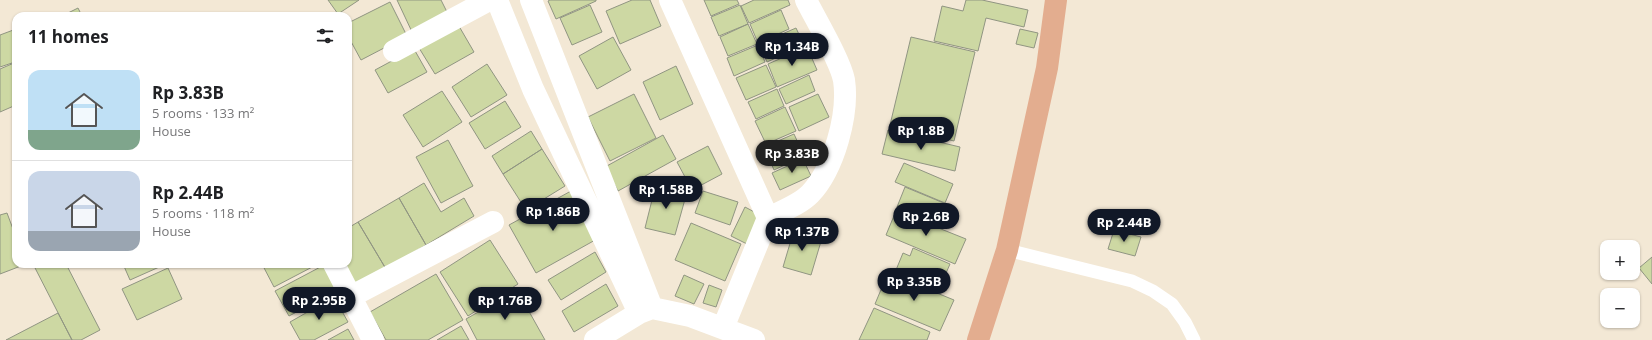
<!DOCTYPE html>
<html lang="en">
<head>
<meta charset="utf-8">
<style>
	body { margin:0; font-family:"Open Sans",sans-serif; background:#f6f6f6; color:#202124; height:100vh; display:flex; flex-direction:column; font-size:15px; white-space:nowrap }
	* { box-sizing:border-box; margin:0 }
	p { font-size:13px; color:#757577 }
	.icon { flex:none; width:22px; height:22px; fill:none; stroke:currentColor; stroke-width:2; stroke-linecap:round; stroke-linejoin:round }
	.map { position:relative; flex:1; overflow:hidden }
	.side { position:absolute; left:12px; top:12px; width:340px; height:256px; display:flex; flex-direction:column; background:#fff; border-radius:12px; box-shadow:0 1px 3px #0004 }
	.side>* { flex:none }
	.fabs { position:absolute; left:1600px; top:240px; display:grid; gap:8px }
	.fabs a { display:grid; place-items:center; width:40px; height:40px; border-radius:8px; background:#fff; box-shadow:0 1px 3px #0004; font-size:20px }
	.price { position:absolute; translate:-50% -34px; padding:0 9px; border-radius:14px; background:#111827; color:#fff; font-size:13px; line-height:26px; filter:drop-shadow(0 1px 2px #0008) }
	.price::after { content:''; position:absolute; left:50%; top:24px; width:12px; height:9px; margin-left:-6px; background:inherit; clip-path:polygon(0 0,100% 0,50% 100%) }
	.price.active { background:#222; color:#fff }
	ul { padding:0; list-style:none }
	li { display:flex; align-items:center; gap:12px; height:100px; padding:0 16px }
	li+li { border-top:1px solid #e0e0e0 }
	li span { display:grid; place-items:center; flex:none; width:112px; height:80px; border-radius:12px; color:#555 }
	li>.icon { margin-inline-start:auto }
	span .icon { width:48px; height:48px; fill:#fffc; stroke-width:1 }
	li b { font-size:17px }
	h2 { display:flex; justify-content:space-between; align-items:center; height:48px; padding:0 16px; font-size:17px }
	.map>svg:first-child { display:block }
	.building { fill:#cdd8a3; stroke:#909582 }
	.lines { fill:none; stroke-linecap:round; stroke-linejoin:round }
	.lane { stroke:#fff; stroke-width:13 }
	.street { stroke:#fff; stroke-width:22 }
	.primary { stroke:#e3ad8f; stroke-width:22 }
</style>
</head>
<body>
<div class="map">
<svg width="1652" height="340" viewBox="0 0 1652 340">
	<rect width="100%" height="100%" fill="#f3e8d5"/>
	<path class="building" d="M328,0H359L338,14Z
		M397,0H441L449,16L413,34Z
		M550,0H596V1L556,19L548,1Z
		M632,0H650L661,26L620,44L606,11Z
		M704,0H737L739,4L711,16Z
		M754,0H788L790,5L749,23L741,6Z
		M966,0H982L1028,10L1024,27L986,18L978,51L934,41L942,6L963,11Z
		M390,2L407,36L361,60L348,36V23Z
		M590,5L602,32L572,45L560,18Z
		M740,5L748,24L719,36L711,17Z
		M78,8L82,16H62Z
		M781,10L789,29L758,43L750,24Z
		M456,21L474,52L435,74L416,43Z
		M748,24L757,44L728,56L720,37Z
		M796,28L804,45L767,62L759,44Z
		M16,29V65L15,62L0,67V35Z
		M1020,29L1038,33L1034,48L1016,44Z
		M613,37L631,70L597,89L579,56Z
		M911,37L975,52L954,141L890,125Z
		M758,45L765,62L734,76L727,58Z
		M807,47L817,70L777,87L768,64Z
		M414,49L427,72L388,93L375,70Z
		M14,63L16,68V105L0,112V69Z
		M487,64L507,95L471,117L452,87Z
		M766,65L776,87L746,100L736,78Z
		M676,66L693,104L660,120L643,82Z
		M809,75L815,91L786,104L779,89Z
		M777,89L784,106L756,119L748,102Z
		M442,91L462,122L423,147L403,115Z
		M634,94L656,138L610,161L588,117Z
		M818,94L829,117L799,131L789,107Z
		M505,101L521,127L485,149L469,123Z
		M785,107L796,131L766,144L755,121Z
		M888,130L960,147L955,171L882,154Z
		M531,131L542,149L503,174L492,156Z
		M794,134L804,156L774,170L764,147Z
		M663,135L676,159L618,191L605,167Z
		M448,140L473,186L441,203L416,157Z
		M708,146L722,174L692,190L677,162Z
		M542,149L565,186L526,210L503,174Z
		M803,159L811,176L780,190L772,173Z
		M904,163L953,184L945,203L895,182Z
		M424,183L441,212L464,198L474,216L426,245L399,198Z
		M656,184L687,192L675,235L645,228Z
		M905,187L946,204L938,225L897,207Z
		M571,191L597,239L536,273L509,225Z
		M703,191L738,202L730,225L695,213Z
		M399,198L426,245L386,269L358,222Z
		M745,207L760,215L747,244L731,236Z
		M896,211L966,239L955,264L886,235Z
		M7,213L16,237V264H26L0,274V215Z
		M358,222L386,269L356,287L343,264H348V228Z
		M691,223L741,244L725,281L675,260Z
		M794,230L822,238L811,275L783,267Z
		M1114,230L1141,237L1135,256L1108,249Z
		M490,240L518,284L468,316L440,272Z
		M913,248L950,264L939,289L896,270L903,253L910,256Z
		M595,252L606,272L561,300L548,280Z
		M1652,257V284L1639,268Z
		M33,264H66L100,330L81,340H72Z
		M123,264H166L130,280Z
		M262,264H318L274,287Z
		M326,264L340,289L289,316L275,291Z
		M168,268L182,299L137,320L122,289Z
		M888,273L954,300L940,331L875,304Z
		M436,274L463,320L428,340H386L370,312Z
		M684,275L704,284L694,304L675,296Z
		M606,284L618,306L574,332L562,311Z
		M709,285L722,290L716,307L703,303Z
		M517,290L545,340H477L466,319Z
		M334,297L348,322L314,340H300L290,322Z
		M874,308L930,332L927,340H859Z
		M58,313L72,340H6Z
		M461,326L469,340H437Z
		M348,329L354,340H328Z"/>
	<g class="lines">
		<path class="lane" d="M1007,250L1132,281L1153,291L1172,304L1185,322L1194,340"/>
		<path class="street" d="M497,0L533,89L639,313
			M531,0L652,308
			M670,0L768,218L723,328
			M394,51L489,0
			M768,218C782,211 799,205 810,194C834,169 849,114 844,80C840,60 816,20 806,0
			M334,264L373,340
			M352,296L493,222
			M595,340L639,313L652,308L690,316L754,340"/>
		<path class="primary" d="M978,340L1007,250L1047,68L1056,0"/>
	</g>
</svg>
<div class="fabs">
<a>+</a>
<a>−</a>
</div>
<b class="price" style="left:792px;top:67px">Rp 1.34B</b>
<b class="price" style="left:921px;top:151px">Rp 1.8B</b>
<b class="price active" style="left:792px;top:174px">Rp 3.83B</b>
<b class="price" style="left:666px;top:210px">Rp 1.58B</b>
<b class="price" style="left:553px;top:232px">Rp 1.86B</b>
<b class="price" style="left:926px;top:237px">Rp 2.6B</b>
<b class="price" style="left:1124px;top:243px">Rp 2.44B</b>
<b class="price" style="left:802px;top:252px">Rp 1.37B</b>
<b class="price" style="left:914px;top:302px">Rp 3.35B</b>
<b class="price" style="left:319px;top:321px">Rp 2.95B</b>
<b class="price" style="left:505px;top:321px">Rp 1.76B</b>
<section class="side">
<h2>11 homes<svg class="icon" aria-label="filters" viewBox="0 0 24 24"><path d="M4 7h16M4 17h16"/><circle cx="9" cy="7" r="2"/><circle cx="15" cy="17" r="2"/></svg></h2>
<ul>
<li><span style="background:linear-gradient(#bfe0f5 75%,#7fa58c 0)"><svg class="icon" aria-label="home" viewBox="0 0 24 24"><path d="M3 11l9-7 9 7M6 9v11h12V9"/></svg></span><div><b>Rp 3.83B</b><p>5 rooms · 133 m²</p><p>House</p></div></li>
<li><span style="background:linear-gradient(#c9d6e8 75%,#9aa5b1 0)"><svg class="icon" aria-label="home" viewBox="0 0 24 24"><path d="M3 11l9-7 9 7M6 9v11h12V9"/></svg></span><div><b>Rp 2.44B</b><p>5 rooms · 118 m²</p><p>House</p></div></li>
</ul>
</section>
</div>
</body>
</html>
